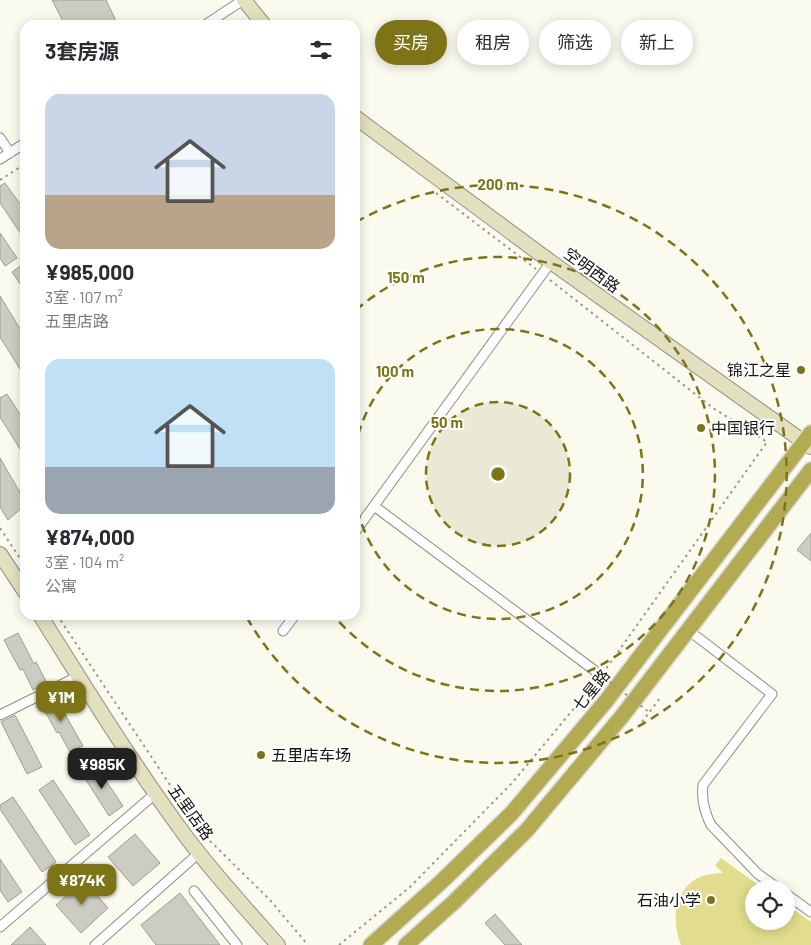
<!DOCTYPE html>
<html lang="zh">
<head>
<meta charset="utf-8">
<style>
	body { margin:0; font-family:Barlow,"Noto Sans SC",sans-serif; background:#f7f7f7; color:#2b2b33; height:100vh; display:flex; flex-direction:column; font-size:19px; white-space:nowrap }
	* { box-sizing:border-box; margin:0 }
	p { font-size:16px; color:#7c7c81 }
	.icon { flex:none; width:28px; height:28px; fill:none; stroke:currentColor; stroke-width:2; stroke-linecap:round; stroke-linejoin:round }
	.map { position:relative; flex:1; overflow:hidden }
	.panel { position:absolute; left:20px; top:20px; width:340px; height:600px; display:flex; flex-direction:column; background:#fff; border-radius:15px; box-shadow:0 2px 12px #0003 }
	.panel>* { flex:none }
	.banner { position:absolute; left:375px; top:20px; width:360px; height:45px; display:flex; gap:10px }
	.buttons { position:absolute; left:745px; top:880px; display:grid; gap:10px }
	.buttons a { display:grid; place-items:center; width:50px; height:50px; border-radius:50%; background:#fff; box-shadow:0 2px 12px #0003; font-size:25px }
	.price { position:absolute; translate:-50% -42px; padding:0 11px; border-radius:10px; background:#7c7417; color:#fff; font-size:16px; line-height:32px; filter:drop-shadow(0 1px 2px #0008) }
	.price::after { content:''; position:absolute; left:50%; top:30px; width:15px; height:11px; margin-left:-8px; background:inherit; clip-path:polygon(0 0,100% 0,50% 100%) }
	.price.on { background:#222; color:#fff }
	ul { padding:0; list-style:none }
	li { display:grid; align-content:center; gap:10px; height:265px; padding:0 25px }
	li span { display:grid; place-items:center; height:155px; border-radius:15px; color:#555 }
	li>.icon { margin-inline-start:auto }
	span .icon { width:90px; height:90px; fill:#fffc; stroke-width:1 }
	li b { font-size:21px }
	h2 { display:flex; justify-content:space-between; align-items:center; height:60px; padding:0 25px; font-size:21px }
	.tag { padding:0 18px; border-radius:22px; background:#fff; box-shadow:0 2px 12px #0003; font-size:18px; line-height:45px }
	.tag.on { background:#7c7417; color:#fff }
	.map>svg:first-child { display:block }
	.green { fill:#e2dc8e }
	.building { fill:#cdccc2; stroke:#9e9e94 }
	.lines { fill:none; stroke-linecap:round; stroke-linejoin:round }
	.minor-casing { stroke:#8f8f85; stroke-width:11 }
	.secondary-casing { stroke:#8f8f85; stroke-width:16 }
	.trunk-casing { stroke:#d9d9d9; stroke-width:18 }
	.path { stroke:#9a9a92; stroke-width:2; stroke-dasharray:2.5 4; stroke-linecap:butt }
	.minor { stroke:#fff; stroke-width:9 }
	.secondary { stroke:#e2e0be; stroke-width:14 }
	.trunk { stroke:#b3ab52; stroke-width:15 }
	.path-bridge { stroke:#9a9a92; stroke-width:2; stroke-dasharray:2.5 4; stroke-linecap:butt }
	.ring { fill:none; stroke:#7c7417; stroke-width:2.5; stroke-dasharray:9 6 }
	.poi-dot { fill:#7c7417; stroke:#fff; stroke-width:2 }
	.labels { text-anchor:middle; stroke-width:4; stroke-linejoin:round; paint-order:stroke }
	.street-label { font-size:16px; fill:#141410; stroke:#fff }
	.poi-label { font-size:16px; fill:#141410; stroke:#fff; text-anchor:end }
	.centre { fill:#7c7417; stroke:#fff; stroke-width:2.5 }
	.ring-label { font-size:15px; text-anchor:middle; font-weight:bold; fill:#7c7417; stroke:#fff; stroke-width:4; stroke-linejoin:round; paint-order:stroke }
</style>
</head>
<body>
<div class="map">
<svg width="811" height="945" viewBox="0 0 811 945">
	<rect width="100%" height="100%" fill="#fafaef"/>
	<path class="green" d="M721,858L764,889H754V921H786V904L811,922V945H681C671,921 674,889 700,877C708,874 716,873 723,873L715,865Z"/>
	<path class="building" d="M52,0H106L118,25H65Z
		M5,183L25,211V236L23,237L0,203V186Z
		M0,233L17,258L5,266L0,258Z
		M25,263V291L12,272Z
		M0,296L25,337V377L0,337Z
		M7,394L25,422V457L0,417V398Z
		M0,458L25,501V505L8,520L0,507Z
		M811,533V561L797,550Z
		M18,633L34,664L36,662L47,683L33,690L23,669L20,670L4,640Z
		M54,695L83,746L70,752L59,732L57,733L40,702Z
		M15,715L42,767L27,774L1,722Z
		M94,763L123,806L109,816L81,772Z
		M53,780L90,835L75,845L39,790Z
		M13,797L56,862L42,872L0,809V805Z
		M135,834L160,863L133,886L108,857Z
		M0,859L22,892L8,902L0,890Z
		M84,880L108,908L81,933L56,905Z
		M180,893L220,945H156L141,925Z
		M495,914L522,945H505L485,923Z
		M30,927L46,945H11Z"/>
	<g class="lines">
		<g class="minor-casing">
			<path id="minor" d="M205,25L243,0
				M0,138L10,153
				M0,159L25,143
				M374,506L594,670
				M355,532L551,262
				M688,630L772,694L703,785C701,800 705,813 711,825L758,874L779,889
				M283,631L295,615
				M0,715L79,676
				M194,891L237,945
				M786,894L811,912
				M0,927L156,793
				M95,945L199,853"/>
		</g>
		<g class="secondary-casing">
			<path id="secondary" d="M244,0L264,25
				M355,117L551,262L811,447
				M0,554L25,592
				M40,615C87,690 134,766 187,838C215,875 247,910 278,945"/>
		</g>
		<g class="trunk-casing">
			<path id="trunk" d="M371,945L440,883L512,813L606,701L811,433
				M406,945L454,902L527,830L623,715L811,470"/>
		</g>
		<path class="path" d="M237,25H249
			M0,180L25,164
			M436,193L536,269
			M550,280L713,408L767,442L603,673
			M0,528L25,566
			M57,615L202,833L269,899L308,945
			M638,727L661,697
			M339,945L410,887L512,783L600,677"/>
		<use href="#minor" class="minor"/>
		<use href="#secondary" class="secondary"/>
		<use href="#trunk" class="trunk"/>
		<path class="path-bridge" d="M594,670L649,712"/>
	</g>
	<circle cx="498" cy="474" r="72" fill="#7c7417" fill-opacity=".12"/>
	<g class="ring">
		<circle cx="498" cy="474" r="72"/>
		<path d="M355 449A145 145 0 1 1 355 499"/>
		<path d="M356 310A217 217 0 1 1 334 616"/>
		<path d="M356 222A289 289 0 1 1 246 616"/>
	</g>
	<g class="poi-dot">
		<circle cx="801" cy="370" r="5"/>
		<circle cx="701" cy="428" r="5"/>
		<circle cx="261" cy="755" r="5"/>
		<circle cx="711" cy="900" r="5"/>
	</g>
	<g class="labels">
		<g class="street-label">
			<text transform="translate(592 270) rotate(36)" y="6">空明西路</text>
			<text transform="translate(591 690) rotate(-51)" y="6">七星路</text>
			<text transform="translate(191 812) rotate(54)" y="6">五里店路</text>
		</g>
		<g class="poi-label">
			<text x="791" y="376">锦江之星</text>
			<text x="711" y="434" text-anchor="start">中国银行</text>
			<text x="271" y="761" text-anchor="start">五里店车场</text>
			<text x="701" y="906">石油小学</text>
		</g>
	</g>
	<circle cx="498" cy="474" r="8" class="centre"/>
	<g class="ring-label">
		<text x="498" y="190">200 m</text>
		<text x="406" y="283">150 m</text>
		<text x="395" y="377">100 m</text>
		<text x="447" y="428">50 m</text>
	</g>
</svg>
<div class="buttons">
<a><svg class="icon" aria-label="locate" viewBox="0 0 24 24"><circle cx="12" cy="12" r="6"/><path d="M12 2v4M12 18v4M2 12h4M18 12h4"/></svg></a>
</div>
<b class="price" style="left:61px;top:723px">¥1M</b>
<b class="price on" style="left:102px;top:790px">¥985K</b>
<b class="price" style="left:82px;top:906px">¥874K</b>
<div class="banner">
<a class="tag on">买房</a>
<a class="tag">租房</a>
<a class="tag">筛选</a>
<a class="tag">新上</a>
</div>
<section class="panel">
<h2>3套房源<svg class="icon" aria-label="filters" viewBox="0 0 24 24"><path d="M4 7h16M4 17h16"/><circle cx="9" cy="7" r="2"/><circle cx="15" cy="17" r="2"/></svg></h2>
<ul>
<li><span style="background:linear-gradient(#c9d6e8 65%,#b9a48a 0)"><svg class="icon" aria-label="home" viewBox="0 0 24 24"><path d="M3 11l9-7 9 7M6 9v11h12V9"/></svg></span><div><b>¥985,000</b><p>3室 · 107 m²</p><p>五里店路</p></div></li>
<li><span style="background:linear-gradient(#bfe0f5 70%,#9aa5b1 0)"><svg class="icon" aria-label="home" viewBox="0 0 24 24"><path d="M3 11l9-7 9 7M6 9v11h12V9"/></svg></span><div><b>¥874,000</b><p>3室 · 104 m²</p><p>公寓</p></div></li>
</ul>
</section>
</div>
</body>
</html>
